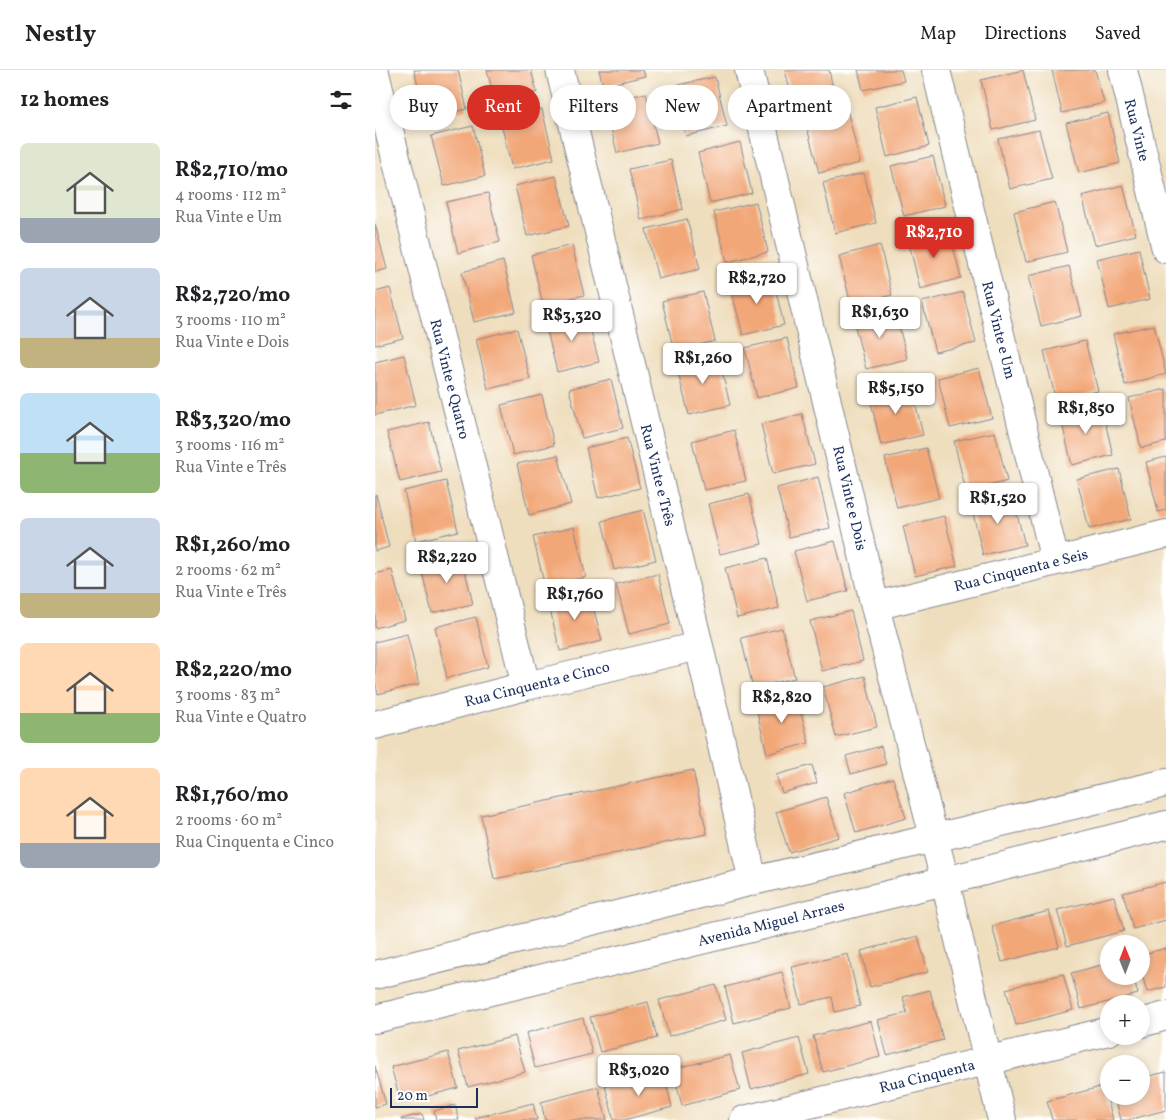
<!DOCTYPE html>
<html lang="en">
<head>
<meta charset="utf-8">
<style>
	body { margin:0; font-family:Vollkorn,serif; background:#f6f6f6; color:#202124; height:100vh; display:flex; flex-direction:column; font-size:19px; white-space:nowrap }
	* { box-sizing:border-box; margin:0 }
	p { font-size:16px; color:#757577 }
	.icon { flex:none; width:28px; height:28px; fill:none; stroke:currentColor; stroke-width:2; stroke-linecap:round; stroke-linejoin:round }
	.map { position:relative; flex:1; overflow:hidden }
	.sheet { display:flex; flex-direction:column; background:#fff; width:375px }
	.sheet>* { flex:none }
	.banner { position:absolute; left:15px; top:15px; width:475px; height:45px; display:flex; gap:10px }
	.needle { width:32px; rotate:359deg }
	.controls { position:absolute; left:725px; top:865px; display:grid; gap:10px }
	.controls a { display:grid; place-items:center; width:50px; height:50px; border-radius:50%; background:#fff; box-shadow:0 2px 8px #0003; font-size:25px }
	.scale { position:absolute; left:15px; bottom:12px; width:88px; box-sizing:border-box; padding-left:5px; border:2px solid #1b2f5e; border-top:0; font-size:14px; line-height:18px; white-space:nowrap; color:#1b2f5e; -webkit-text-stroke:4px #fff; paint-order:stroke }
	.price { position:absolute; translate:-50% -42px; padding:0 11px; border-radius:5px; background:#fff; color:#222; font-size:16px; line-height:32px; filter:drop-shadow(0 1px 2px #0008) }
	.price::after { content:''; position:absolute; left:50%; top:30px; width:15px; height:11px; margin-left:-8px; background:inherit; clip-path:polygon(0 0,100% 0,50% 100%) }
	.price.current { background:#d93025; color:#fff }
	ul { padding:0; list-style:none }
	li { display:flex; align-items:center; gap:15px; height:125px; padding:0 20px }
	li span { display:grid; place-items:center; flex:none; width:140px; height:100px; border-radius:8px; color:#555 }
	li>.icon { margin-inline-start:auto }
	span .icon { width:60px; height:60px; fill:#fffc; stroke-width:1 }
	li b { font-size:21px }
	h2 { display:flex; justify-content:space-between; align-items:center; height:60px; padding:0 20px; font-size:21px }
	.pill { padding:0 18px; border-radius:22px; background:#fff; box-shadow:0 2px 8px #0003; font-size:18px; line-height:45px }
	.pill.current { background:#d93025; color:#fff }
	header { display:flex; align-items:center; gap:30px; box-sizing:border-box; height:70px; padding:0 25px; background:#fff; border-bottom:1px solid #e0e0e0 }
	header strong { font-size:24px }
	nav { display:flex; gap:28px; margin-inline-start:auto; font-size:18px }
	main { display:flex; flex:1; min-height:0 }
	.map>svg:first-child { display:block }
	.building { fill:#f2a778 }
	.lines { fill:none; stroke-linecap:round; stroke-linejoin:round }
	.minor-casing { stroke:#85868e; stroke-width:30 }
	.minor { stroke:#fff; stroke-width:28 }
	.labels { text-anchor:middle; stroke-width:4.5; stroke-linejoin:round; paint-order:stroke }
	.street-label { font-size:15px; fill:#1b2f5e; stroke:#fff }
</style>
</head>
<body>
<header>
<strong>Nestly</strong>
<nav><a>Map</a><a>Directions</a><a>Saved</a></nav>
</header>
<main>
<section class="sheet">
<h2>12 homes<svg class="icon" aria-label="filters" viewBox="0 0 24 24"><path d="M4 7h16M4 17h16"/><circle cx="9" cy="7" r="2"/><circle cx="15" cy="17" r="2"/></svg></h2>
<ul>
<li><span style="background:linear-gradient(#dfe7d0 75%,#9aa5b1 0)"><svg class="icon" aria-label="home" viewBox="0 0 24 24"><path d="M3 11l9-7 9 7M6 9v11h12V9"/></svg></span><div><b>R$2,710/mo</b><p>4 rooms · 112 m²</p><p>Rua Vinte e Um</p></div></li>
<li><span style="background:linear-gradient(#c9d6e8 70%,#c2b280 0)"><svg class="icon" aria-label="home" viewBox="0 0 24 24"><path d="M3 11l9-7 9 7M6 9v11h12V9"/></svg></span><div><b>R$2,720/mo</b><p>3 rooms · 110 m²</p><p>Rua Vinte e Dois</p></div></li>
<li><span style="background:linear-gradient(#bfe0f5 60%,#8fb573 0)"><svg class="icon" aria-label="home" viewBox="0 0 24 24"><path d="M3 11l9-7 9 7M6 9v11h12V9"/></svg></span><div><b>R$3,320/mo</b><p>3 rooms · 116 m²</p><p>Rua Vinte e Três</p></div></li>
<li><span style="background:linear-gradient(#c9d6e8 75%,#c2b280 0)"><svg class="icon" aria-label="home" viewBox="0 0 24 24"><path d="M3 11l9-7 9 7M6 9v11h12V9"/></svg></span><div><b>R$1,260/mo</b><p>2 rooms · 62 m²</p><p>Rua Vinte e Três</p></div></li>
<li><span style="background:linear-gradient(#ffd9b3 70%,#8fb573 0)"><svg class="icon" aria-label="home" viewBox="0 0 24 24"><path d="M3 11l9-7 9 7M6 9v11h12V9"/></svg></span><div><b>R$2,220/mo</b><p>3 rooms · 83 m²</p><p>Rua Vinte e Quatro</p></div></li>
<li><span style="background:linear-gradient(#ffd9b3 75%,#9aa5b1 0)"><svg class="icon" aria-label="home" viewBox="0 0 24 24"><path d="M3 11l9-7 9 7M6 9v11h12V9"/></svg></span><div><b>R$1,760/mo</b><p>2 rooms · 60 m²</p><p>Rua Cinquenta e Cinco</p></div></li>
</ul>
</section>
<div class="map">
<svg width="791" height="1050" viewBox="0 0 791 1050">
	<rect width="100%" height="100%" fill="#fff"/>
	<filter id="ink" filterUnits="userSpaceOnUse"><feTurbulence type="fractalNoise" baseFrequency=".02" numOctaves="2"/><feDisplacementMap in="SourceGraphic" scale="10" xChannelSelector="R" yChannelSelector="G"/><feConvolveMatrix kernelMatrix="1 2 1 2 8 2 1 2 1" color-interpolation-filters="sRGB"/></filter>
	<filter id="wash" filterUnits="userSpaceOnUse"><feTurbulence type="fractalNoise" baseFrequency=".0096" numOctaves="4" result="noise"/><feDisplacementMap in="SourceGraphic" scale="20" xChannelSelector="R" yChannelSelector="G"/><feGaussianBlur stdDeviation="1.12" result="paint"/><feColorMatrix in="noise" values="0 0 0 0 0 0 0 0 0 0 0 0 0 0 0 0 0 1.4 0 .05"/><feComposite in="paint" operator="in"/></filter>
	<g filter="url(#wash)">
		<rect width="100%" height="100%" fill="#efdebd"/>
		<g id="blocks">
			<path class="building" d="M39,0H83L92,39L51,49Z
				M112,0H156L162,22L120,32Z
				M224,0H268L270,6L228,16Z
				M410,0H454L460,27L419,37Z
				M483,0H526L529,11L488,20Z
				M648,0L660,50L618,60L606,10Z
				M677,0H720L729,33L687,43Z
				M340,7L352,56L311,66L298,16Z
				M271,23L283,73L242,83L230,33Z
				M542,27L554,76L512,87L500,37Z
				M167,39L179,89L137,99L125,49Z
				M473,43L485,93L444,103L431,54Z
				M733,43L745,93L704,103L691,53Z
				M98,56L110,106L69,116L56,66Z
				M664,60L677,109L635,119L623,69Z
				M365,72L377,123L335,133L323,83Z
				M558,86L570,136L529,146L516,96Z
				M296,90L308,139L266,150L254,99Z
				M489,103L501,153L460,163L448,113Z
				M181,106L194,156L152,166L140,116Z
				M748,115L761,165L720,175L707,126Z
				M113,123L125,172L83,183L71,132Z
				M381,132L393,182L352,192L339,142Z
				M680,132L692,182L651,192L639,142Z
				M312,149L325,199L283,209L271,159Z
				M0,154L12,199L0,202Z
				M574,159L586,208L545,219L533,169Z
				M197,175L209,225L168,235L156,185Z
				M505,175L517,225L476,235L464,186Z
				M764,179L775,229L734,239L722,189Z
				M128,191L141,242L99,252L87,202Z
				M694,196L707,246L666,256L653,206Z
				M397,205L409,255L368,265L355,215Z
				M15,218L28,268L0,275V222Z
				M328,222L340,271L299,281L287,231Z
				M588,222L601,273L560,282L547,232Z
				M520,239L532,289L491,299L478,249Z
				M211,242L224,292L182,302L170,252Z
				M779,255L791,304L750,315L738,264Z
				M142,259L155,309L113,319L101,269Z
				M412,268L424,318L382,328L370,278Z
				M710,271L723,321L681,331L669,281Z
				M29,285L41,335L0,345V292Z
				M343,285L355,335L314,345L301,295Z
				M604,298L617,348L575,358L563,308Z
				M236,309L248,358L207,368L194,319Z
				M536,315L548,365L506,375L494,324Z
				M791,319V372L766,378L754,328Z
				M167,325L179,375L138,385L126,335Z
				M726,335L738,385L697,395L685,345Z
				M427,344L440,394L398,404L386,354Z
				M54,352L66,402L25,412L12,362Z
				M359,360L371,411L329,420L317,371Z
				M620,362L632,411L591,422L579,371Z
				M252,368L265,418L223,428L211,378Z
				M551,378L564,428L522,438L510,388Z
				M183,385L196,434L154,445L142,394Z
				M791,387V440L783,442L771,392Z
				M744,399L756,449L714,459L702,409Z
				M443,407L455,458L414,467L402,418Z
				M71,411L83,461L41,471L29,421Z
				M1,424L14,477L0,481V425Z
				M374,424L387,474L345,484L333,434Z
				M637,425L650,475L608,485L596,435Z
				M268,440L281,490L239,500L227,451Z
				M569,446L582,496L540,506L528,456Z
				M199,457L211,507L170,517L158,467Z
				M460,471L473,521L432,531L419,481Z
				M86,484L98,534L57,543L45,494Z
				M392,488L404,538L362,548L350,498Z
				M17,500L30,550L0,558V504Z
				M283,504L295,554L254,564L241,514Z
				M214,521L227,571L185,581L173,531Z
				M476,541L488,591L447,601L435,551Z
				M101,547L113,597L72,608L60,557Z
				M407,558L420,608L378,618L366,568Z
				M32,564L44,614L3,624L0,612V572Z
				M490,606L502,657L461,667L448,617Z
				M421,624L434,673L392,684L380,633Z
				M506,676L511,694L476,704L471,686Z
				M437,695L442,713L407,723L401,705Z
				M318,700L332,764L119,809L106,745Z
				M518,708L531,748L481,763L469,723Z
				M451,727L464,767L414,782L401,742Z
				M791,812V850L758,859L748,823Z
				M739,826L749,861L692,876L682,840Z
				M674,841L684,877L627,892L617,856Z
				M543,866L553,902L495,917L486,881Z
				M791,878V917L772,922L766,900V885Z
				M473,884L485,936L460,942L457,927L426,934L417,897Z
				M734,893V906H758L763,924L706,939L696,903Z
				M407,902L416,938L359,953L350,917Z
				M688,904L698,940L641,955L631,919Z
				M341,915L351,950L294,966L284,930Z
				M555,920L568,970L512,985L503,950L532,943L528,927Z
				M273,932L282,968L225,982L215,947Z
				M208,948L217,984L160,998L151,963Z
				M496,951L505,987L448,1002L438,966Z
				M140,966L150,1002L93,1017L83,981Z
				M424,968L434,1004L376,1019L367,983Z
				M73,982L83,1018L26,1033L16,997Z
				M355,985L365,1020L307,1036L298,999Z
				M0,996L11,1034L0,1037Z
				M288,1002L297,1037L249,1050H239L230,1016Z
				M791,1002V1040L753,1050H746L740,1026H766V1008Z
				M729,1016L738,1050H677L672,1031Z
				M223,1017L232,1050H170L166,1032Z
				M158,1033L162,1050H101L100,1048Z
				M80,1035L84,1050H61L59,1041Z
				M47,1044L49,1050H26V1049Z"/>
		</g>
	</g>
	<g filter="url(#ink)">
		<use href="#blocks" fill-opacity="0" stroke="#85868e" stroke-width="1"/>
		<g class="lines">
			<g class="minor-casing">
				<path id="minor" d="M185,0L324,576L378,811
					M374,0L500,536L570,811L627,1050
					M561,0L680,491
					M748,0L791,179
					M0,3L151,616
					M500,536L791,464
					M0,655L151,616L324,576
					M0,905L378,811L791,713
					M0,949L570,811L791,755
					M766,953L791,946
					M369,1050L734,961"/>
			</g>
			<use href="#minor" class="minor"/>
		</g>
	</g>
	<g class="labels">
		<g class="street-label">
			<text transform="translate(762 60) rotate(76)" y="5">Rua Vinte</text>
			<text transform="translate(624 260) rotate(76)" y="5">Rua Vinte e Um</text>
			<text transform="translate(75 309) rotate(76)" y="5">Rua Vinte e Quatro</text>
			<text transform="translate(283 405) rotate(76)" y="5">Rua Vinte e Três</text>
			<text transform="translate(475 428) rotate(77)" y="5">Rua Vinte e Dois</text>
			<text transform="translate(646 500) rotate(-14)" y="5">Rua Cinquenta e Seis</text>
			<text transform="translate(162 614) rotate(-14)" y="5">Rua Cinquenta e Cinco</text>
			<text transform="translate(396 853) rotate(-14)" y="5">Avenida Miguel Arraes</text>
			<text transform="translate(552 1006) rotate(-14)" y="5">Rua Cinquenta</text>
		</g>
	</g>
</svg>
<div class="controls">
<a><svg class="needle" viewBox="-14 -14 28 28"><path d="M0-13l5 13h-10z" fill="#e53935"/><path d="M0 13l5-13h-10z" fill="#757577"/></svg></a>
<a>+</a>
<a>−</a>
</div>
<div class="scale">20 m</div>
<b class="price current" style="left:559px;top:189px">R$2,710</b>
<b class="price" style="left:382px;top:235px">R$2,720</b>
<b class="price" style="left:505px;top:269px">R$1,630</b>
<b class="price" style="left:197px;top:272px">R$3,320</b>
<b class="price" style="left:328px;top:315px">R$1,260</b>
<b class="price" style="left:521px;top:345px">R$5,150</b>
<b class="price" style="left:711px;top:365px">R$1,850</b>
<b class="price" style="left:623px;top:455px">R$1,520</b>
<b class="price" style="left:72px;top:514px">R$2,220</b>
<b class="price" style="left:200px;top:551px">R$1,760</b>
<b class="price" style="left:407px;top:654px">R$2,820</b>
<b class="price" style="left:264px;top:1027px">R$3,020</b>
<div class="banner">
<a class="pill">Buy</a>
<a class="pill current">Rent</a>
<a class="pill">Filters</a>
<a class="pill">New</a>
<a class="pill">Apartment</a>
</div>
</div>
</main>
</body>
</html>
